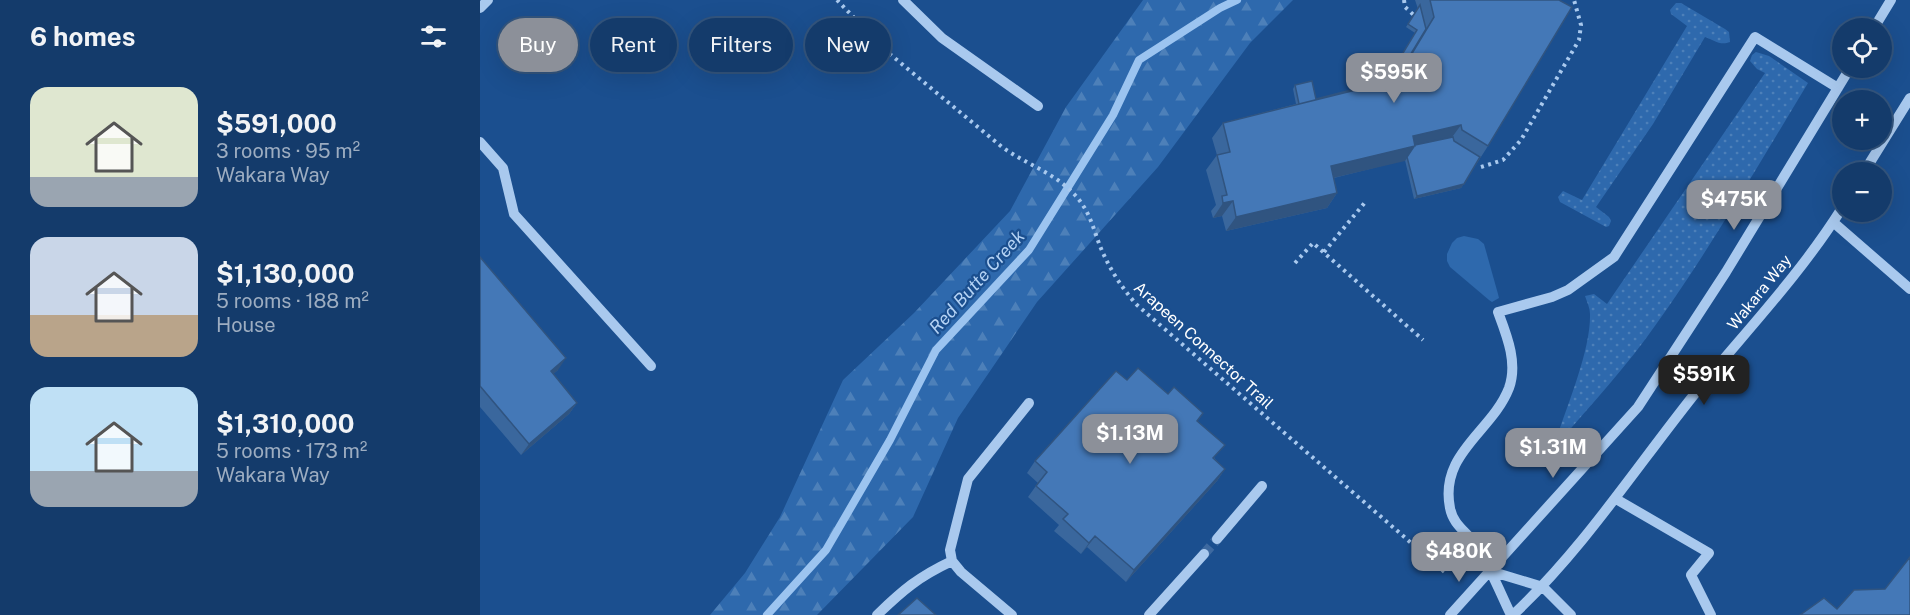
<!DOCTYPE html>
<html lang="en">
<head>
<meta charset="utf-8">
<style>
	body { margin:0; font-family:"Public Sans",sans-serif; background:#1d4271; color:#f1f3f6; height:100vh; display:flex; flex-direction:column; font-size:22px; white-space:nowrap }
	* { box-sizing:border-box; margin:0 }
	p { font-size:20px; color:#9dadc1 }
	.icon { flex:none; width:33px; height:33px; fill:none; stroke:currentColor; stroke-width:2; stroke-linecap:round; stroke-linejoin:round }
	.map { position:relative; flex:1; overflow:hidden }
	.drawer { display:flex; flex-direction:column; background:#143b6b; width:480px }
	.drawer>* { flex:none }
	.top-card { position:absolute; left:18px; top:18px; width:570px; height:54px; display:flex; gap:12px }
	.buttons { position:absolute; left:1352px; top:18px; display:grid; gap:12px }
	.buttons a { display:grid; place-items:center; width:60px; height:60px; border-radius:50%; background:#143b6b; box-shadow:0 6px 24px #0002,0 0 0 2px #33557e; font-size:30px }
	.price { position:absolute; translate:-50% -51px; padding:0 14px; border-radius:12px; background:#8c9099; color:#fff; font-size:20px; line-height:39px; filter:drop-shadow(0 2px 3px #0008) }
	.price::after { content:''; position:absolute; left:50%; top:36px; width:18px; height:14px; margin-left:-9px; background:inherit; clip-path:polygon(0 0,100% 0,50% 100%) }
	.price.selected { background:#222; color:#fff }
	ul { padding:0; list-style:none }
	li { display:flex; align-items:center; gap:18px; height:150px; padding:0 30px }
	li span { display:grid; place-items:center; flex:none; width:168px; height:120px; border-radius:18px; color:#555 }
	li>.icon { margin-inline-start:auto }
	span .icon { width:72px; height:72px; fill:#fffc; stroke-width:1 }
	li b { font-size:26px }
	h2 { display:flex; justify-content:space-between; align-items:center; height:72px; padding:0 30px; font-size:26px }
	.chip { padding:0 21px; border-radius:27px; background:#143b6b; box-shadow:0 6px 24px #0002,0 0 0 2px #33557e; font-size:21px; line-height:54px }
	.chip.selected { background:#8c9099; color:#fff }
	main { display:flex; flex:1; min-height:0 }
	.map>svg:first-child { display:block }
	.grass { fill:url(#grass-dots) }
	.forest { fill:url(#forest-firs) }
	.garden { fill:#2e69ad }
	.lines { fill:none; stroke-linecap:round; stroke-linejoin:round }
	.stream { stroke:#9cc4f0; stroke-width:8 }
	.minor-tunnel { stroke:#3d69a0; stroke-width:10; stroke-dasharray:10 5; stroke-linecap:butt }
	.path { stroke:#a9c9ee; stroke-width:4; stroke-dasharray:3 4.5; stroke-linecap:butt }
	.minor { stroke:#a9c9ee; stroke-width:10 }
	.wall { fill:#3a679d }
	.shaded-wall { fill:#305480 }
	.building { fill:#4478b7; stroke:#305480; stroke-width:1.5 }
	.labels { text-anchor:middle; stroke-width:4.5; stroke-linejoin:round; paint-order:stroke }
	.street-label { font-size:16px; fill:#fff; stroke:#1b4f8f }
	.water-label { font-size:18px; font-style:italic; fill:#b5d3f5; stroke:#1b4f8f }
</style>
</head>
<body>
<main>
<section class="drawer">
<h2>6 homes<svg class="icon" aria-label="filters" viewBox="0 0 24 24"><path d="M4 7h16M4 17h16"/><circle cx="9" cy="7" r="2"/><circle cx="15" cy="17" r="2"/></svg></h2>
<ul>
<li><span style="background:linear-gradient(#dfe7d0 75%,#9aa5b1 0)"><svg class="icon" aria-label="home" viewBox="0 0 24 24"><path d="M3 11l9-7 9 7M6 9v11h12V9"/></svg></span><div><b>$591,000</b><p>3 rooms · 95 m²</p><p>Wakara Way</p></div></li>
<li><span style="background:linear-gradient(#c9d6e8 65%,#b9a48a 0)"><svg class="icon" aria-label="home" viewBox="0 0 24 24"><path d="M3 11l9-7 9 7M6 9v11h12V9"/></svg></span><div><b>$1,130,000</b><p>5 rooms · 188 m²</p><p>House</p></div></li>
<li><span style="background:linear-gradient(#bfe0f5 70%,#9aa5b1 0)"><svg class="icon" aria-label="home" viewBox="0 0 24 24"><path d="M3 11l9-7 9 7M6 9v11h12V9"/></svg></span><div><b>$1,310,000</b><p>5 rooms · 173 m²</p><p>Wakara Way</p></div></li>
</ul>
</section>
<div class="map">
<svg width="1430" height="615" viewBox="0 0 1430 615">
	<defs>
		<pattern id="grass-dots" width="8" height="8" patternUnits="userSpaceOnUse" patternTransform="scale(1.5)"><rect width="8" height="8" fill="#2e69ad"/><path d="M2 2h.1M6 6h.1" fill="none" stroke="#4d80b9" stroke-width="1.8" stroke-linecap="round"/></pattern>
		<pattern id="forest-firs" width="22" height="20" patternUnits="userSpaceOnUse" patternTransform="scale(1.5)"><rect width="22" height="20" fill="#2e69ad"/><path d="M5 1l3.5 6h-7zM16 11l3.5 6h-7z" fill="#4d80b9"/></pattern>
	</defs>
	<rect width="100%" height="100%" fill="#1b4f8f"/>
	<path class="grass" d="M1196,3H1201L1245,29L1249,32L1250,42C1240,46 1234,40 1225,37L1173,124L1116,207L1129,217L1131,221L1129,226L1126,227L1080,202L1078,197L1083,191L1102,200L1207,26L1191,14L1190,10Z
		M1276,52L1289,56L1328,83C1279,164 1232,246 1177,323C1147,366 1112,404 1078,443V434C1089,401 1111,348 1110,314C1110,308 1107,302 1105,296L1114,294L1127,304L1285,73L1277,69L1270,61L1272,55Z"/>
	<path class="forest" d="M663,0H813L770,43L678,167L557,302L478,418L433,517L337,615H230L265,573L300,517L363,380L434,313L530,211L586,107Z"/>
	<path class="garden" d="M984,236L998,239L1004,244L1018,294L1019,298L1012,302L1009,300L970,267L967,261V254L972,243L977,238Z"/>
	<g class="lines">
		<path class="stream" d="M287,615L346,550L410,440L456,350L549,250L633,115L659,60L740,8L757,0"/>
		<path class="minor-tunnel" d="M724,554L737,539"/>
		<path class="path" d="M357,0L405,50L522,147C550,167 585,176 604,207C611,218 615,233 620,246C629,268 641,287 657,305L967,574
			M924,0L925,7L937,18
			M1001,167L1023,160L1041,140L1099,40L1101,25L1094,0
			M844,252L887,200
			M815,263L833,243L943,340"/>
		<path class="minor" d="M423,0L462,38L558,106
			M0,8L8,0
			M1394,28L1411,0
			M0,142L23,168L34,214L171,366
			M1384,172L1430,98
			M1353,222L1430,289
			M1136,499L1229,553L1211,575L1231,615
			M737,539L782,486
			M1010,571L1063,587L1091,615
			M397,615C423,590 438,577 472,561
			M532,615L481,572L472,561L470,550L488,479L549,403
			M669,615L724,554
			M970,615L1158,407L1246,272L1370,68
			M1031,615C1020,592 1010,567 996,545C987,532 973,525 970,508C959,453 1012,432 1029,388C1038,363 1027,336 1018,312L1072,297L1088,290L1134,257L1275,37L1358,88
			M1033,615C1106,546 1158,464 1221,386C1269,328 1322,272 1362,208"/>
	</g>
	<path class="wall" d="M935,0H1079L1008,146L981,188L934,199L925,160L854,178L857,193L847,208L746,231L742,216L733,218L731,211L736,205L726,170L737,155L732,138L743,123L816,104L813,89L815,85L836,99L905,82L935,33L926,27L938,9Z
		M0,257L78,370L73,374L97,403L89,414L41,455L0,407Z
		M647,380L718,421L735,459L745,469L737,481L646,582L607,547L601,554L574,531L579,525L548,497L558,483L547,473L555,461Z"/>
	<path class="shaded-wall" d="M981,125L970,140L933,149L925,161L840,181L851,166L933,136Z
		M984,184L981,188L934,199L937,196Z
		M857,193L847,208L746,231L756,217Z
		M753,201L742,216L733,218L743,203Z
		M86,358L78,370L63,383L71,371Z
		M97,403L89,414L41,455L49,444Z
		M745,469L737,481L646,582L654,570Z
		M615,536L607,547L601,554L609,543Z"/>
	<path class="building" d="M950,0H1079L1092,7L1008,146L982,130L981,125L933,136L935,146L851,166L857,193L756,217L753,201L743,203L742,196L747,195L737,155L750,152L743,123L916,80L954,17Z
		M940,5L946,29L915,80L819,104L815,85L832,81L836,99L906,81L937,30L928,24Z
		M973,137L974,141L1000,157L984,184L937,196L927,157L935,145Z
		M0,257L86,358L71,371L97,403L49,444L0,386Z
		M658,368L688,394L694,387L723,413L717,421L745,445L733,458L745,469L654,570L615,536L609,543L583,519L588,514L556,486L567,472L555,461L636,371L647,380Z
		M1430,557V615H1320L1344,598L1357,609L1374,590L1405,589Z
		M437,598L456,615H418Z"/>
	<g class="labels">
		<g class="street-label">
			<text transform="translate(1279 292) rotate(-51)" y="6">Wakara Way</text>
			<text transform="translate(724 345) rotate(42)" y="6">Arapeen Connector Trail</text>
		</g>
		<g class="water-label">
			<text transform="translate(497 282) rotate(-48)" y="6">Red Butte Creek</text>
		</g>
	</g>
</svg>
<div class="buttons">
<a><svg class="icon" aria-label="locate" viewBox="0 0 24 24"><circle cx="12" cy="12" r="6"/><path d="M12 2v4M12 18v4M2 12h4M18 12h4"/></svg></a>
<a>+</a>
<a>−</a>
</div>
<b class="price" style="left:914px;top:104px">$595K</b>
<b class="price" style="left:1254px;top:231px">$475K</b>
<b class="price selected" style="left:1224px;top:406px">$591K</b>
<b class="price" style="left:650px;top:465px">$1.13M</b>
<b class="price" style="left:1073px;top:479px">$1.31M</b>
<b class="price" style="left:979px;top:583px">$480K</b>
<div class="top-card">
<a class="chip selected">Buy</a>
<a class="chip">Rent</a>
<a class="chip">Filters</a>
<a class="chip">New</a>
</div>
</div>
</main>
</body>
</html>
